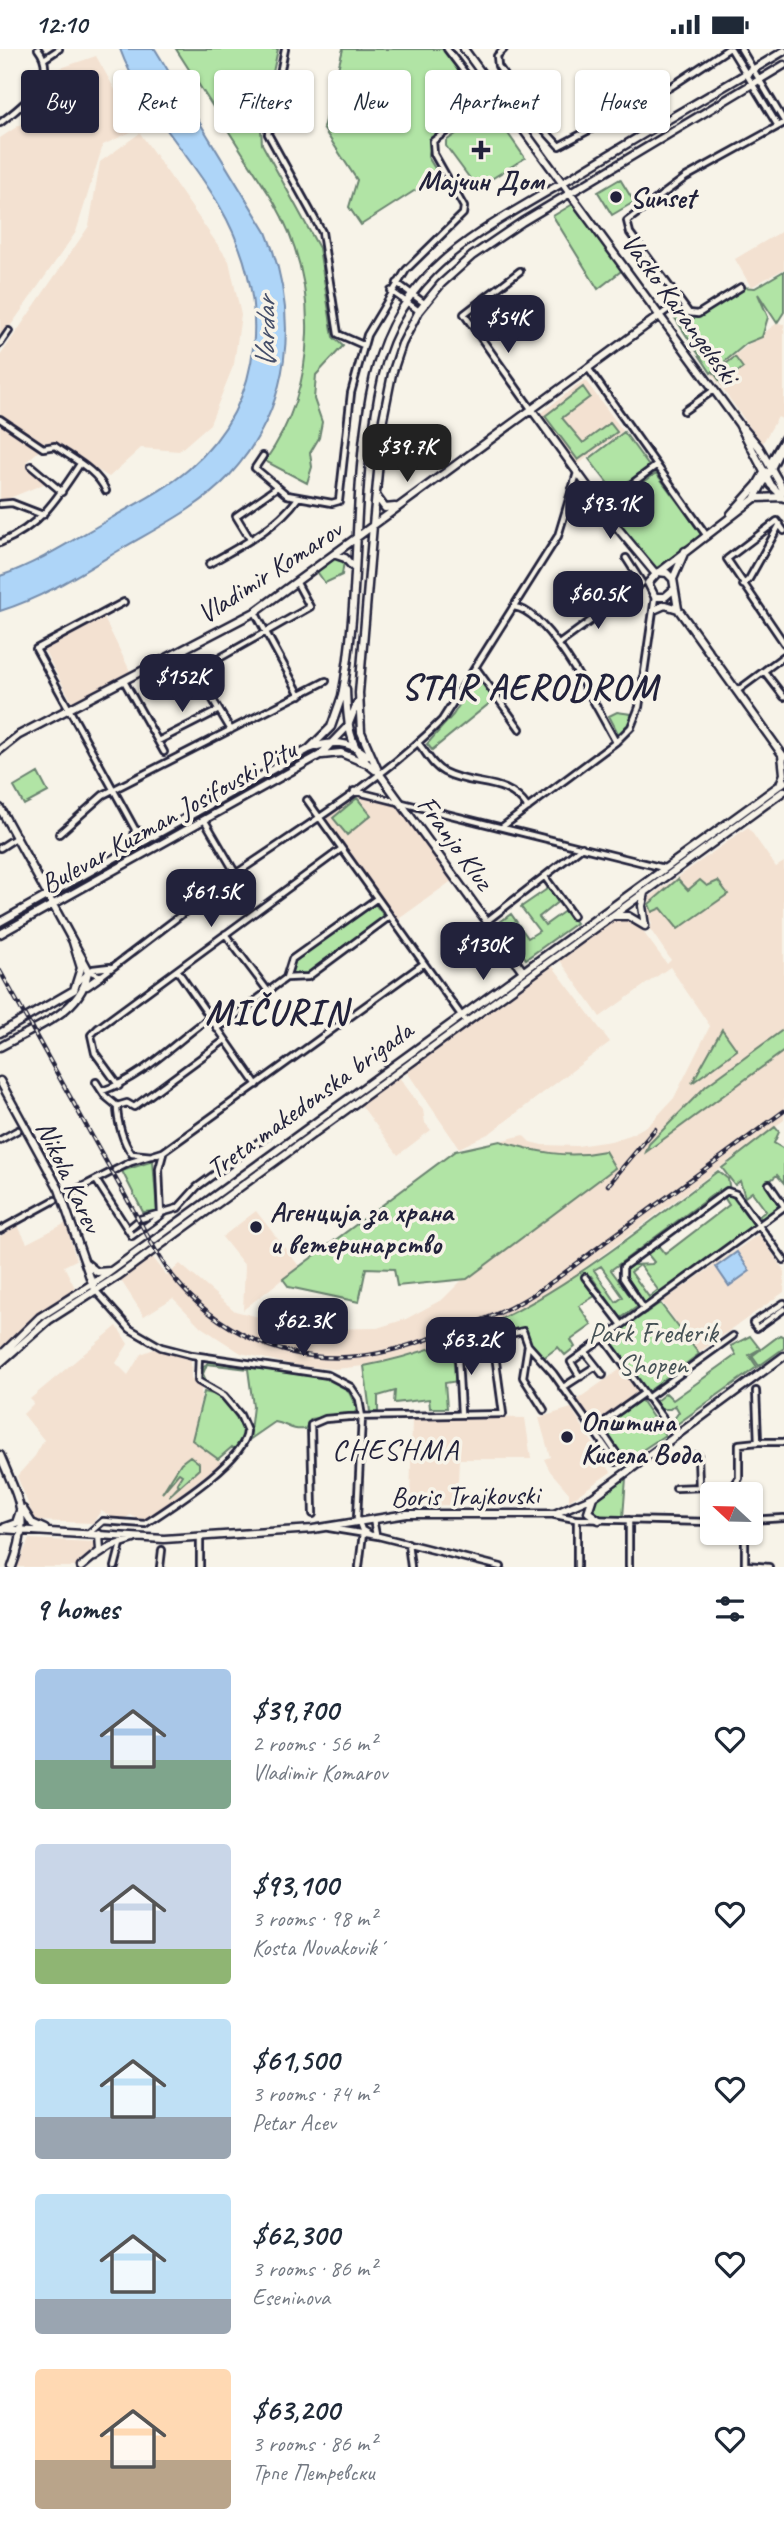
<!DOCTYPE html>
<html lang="en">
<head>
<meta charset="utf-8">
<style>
	body { margin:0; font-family:Caveat,sans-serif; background:#f6f6f7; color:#1f2937; height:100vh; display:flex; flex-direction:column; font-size:26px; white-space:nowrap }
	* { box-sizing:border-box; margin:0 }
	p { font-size:23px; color:#747a83 }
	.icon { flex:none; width:38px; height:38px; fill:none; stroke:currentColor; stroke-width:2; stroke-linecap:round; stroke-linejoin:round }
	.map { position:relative; height:1518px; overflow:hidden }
	.drawer { display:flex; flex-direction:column; background:#fff; flex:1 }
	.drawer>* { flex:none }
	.banner { position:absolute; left:21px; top:21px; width:742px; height:63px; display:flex; gap:14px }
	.needle { width:46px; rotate:292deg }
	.buttons { position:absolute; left:700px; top:1433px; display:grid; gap:14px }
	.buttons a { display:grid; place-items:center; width:63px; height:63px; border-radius:7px; background:#fff; box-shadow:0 2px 5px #0004; font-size:35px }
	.price { position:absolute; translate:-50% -60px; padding:0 16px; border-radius:14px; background:#22223b; color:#fff; font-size:23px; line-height:46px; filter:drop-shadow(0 2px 4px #0008) }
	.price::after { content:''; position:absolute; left:50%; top:42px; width:21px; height:16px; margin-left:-10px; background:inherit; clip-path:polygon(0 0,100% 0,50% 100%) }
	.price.active { background:#222; color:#fff }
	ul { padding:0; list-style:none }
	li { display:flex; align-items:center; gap:21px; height:175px; padding:0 35px }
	li span { display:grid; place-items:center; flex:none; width:196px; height:140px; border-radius:7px; color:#555 }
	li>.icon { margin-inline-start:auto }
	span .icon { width:84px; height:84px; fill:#fffc; stroke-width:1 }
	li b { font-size:30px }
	h2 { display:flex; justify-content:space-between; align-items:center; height:84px; padding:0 35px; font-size:30px }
	.chip { padding:0 24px; border-radius:7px; background:#fff; box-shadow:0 2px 5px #0004; font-size:24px; line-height:63px }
	.chip.active { background:#22223b; color:#fff }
	.status { display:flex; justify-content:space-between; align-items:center; height:49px; padding:0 35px; background:#fff; direction:ltr }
	.status svg { height:19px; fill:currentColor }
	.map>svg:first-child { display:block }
	.built { fill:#f3e1d1 }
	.green { fill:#b1e4a5; stroke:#6a8370; stroke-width:2; fill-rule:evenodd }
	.water { fill:#aed5f8; stroke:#768dac; stroke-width:2 }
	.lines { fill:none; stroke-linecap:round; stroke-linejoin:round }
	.street-casing { stroke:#22223b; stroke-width:10 }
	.secondary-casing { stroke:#22223b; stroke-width:11 }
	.street { stroke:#f7f3e8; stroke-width:4.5 }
	.secondary { stroke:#f7f3e8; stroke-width:6 }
	.rail-casing { stroke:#22223b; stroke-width:4.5 }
	.rail { stroke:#f7f3e8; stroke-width:2; stroke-dasharray:5; stroke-linecap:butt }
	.poi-dot { fill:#22223b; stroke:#f7f3e8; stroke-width:2.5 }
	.labels { text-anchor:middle; stroke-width:7; stroke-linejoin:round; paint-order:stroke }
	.poi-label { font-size:28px; font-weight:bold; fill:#22223b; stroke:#f7f3e8; text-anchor:start }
	.street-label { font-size:28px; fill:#22223b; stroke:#f7f3e8 }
	.park-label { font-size:28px; fill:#465256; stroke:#f7f3e8 }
	.water-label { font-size:30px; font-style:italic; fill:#454f6a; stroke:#f7f3e8 }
	.neighbourhood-label { font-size:30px; letter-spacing:2px; fill:#22223b; stroke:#f7f3e8 }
	.district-label { font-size:35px; font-weight:bold; letter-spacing:2px; fill:#22223b; stroke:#f7f3e8 }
</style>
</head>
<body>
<div class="status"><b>12:10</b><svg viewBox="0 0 49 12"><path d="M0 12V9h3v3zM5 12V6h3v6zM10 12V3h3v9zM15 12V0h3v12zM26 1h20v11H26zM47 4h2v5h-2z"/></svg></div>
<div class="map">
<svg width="784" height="1518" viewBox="0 0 784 1518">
	<rect width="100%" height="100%" fill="#f7f3e8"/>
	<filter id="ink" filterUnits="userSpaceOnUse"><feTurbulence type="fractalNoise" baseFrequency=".0143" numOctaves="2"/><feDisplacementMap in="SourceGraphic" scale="14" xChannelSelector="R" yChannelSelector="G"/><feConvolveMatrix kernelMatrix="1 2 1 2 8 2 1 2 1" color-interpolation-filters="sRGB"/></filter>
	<g filter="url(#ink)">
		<path class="built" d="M96,7L137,80L103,96L76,183L0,292V89L27,71L46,24Z
			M140,84L229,212L241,266L234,315L210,375L179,402L141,399L109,428L52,393L37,394L0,365V307L89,177L100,113Z
			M784,181V220L751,238L735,210Z
			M777,274L784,275V371L778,368L762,395L711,324Z
			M585,331L623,382L576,417L538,366Z
			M0,371L41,400L26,413L46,434L0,453Z
			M102,565L131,624L73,655L42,597Z
			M356,746L399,757L453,831L396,872L323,770Z
			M748,778L776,818L784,813V1071L563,1235L522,1262L433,1299L364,1317L335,1320L298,1317L241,1304L201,1278L173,1249L144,1267L120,1230L151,1206L167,1227L180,1215L235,1262L307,1280L377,1279L406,1270L443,1250L460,1233L615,1119L605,1102L579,1106L541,1104L500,1092L523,1086L530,1093L542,1096L577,1097L611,1092L630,1086L650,1075L674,1049L710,977L670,918L600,968L559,910L616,868L638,876L667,915L671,911L650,880L652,875L647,862L650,848Z
			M551,915L610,993L490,1084L459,1099L405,1020Z
			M399,1028L423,1061L425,1074L431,1081L398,1106L361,1056Z
			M256,1162L299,1217L243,1261L245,1217L222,1188Z
			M66,1174L76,1211L64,1217L76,1241L34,1269L0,1301V1187L18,1177L27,1194Z
			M759,1185L784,1221V1243L698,1304L662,1253Z
			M117,1277L128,1295L116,1314L128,1326L141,1305L154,1300L191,1311V1329L201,1337V1348L192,1391L222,1413L143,1474L131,1466L120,1472L101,1462L93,1474L35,1472L17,1427L35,1407L44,1391L23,1365L34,1354L30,1350Z
			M622,1319L639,1343L592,1376L575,1352Z
			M571,1359L611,1423L569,1452V1444L550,1422L544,1410L550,1408L539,1369Z
			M412,1367L525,1369L531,1410H459L457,1456L410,1457Z
			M29,1490L94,1493L98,1498L76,1518H17Z"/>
		<path class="green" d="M176,0H278L261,79L262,95L319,199L333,288L343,297L316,326L314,350L322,373L319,389L310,404L312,418L307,434L265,412C319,336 320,233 274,153Z
			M343,0H443L482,52L434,86L428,108L439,126L361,176L349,158L357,131L323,79Z
			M491,60L525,109L477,139L446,97V92Z
			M620,130L634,153L612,166L598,143Z
			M578,152L625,219L598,240L553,167Z
			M784,222V263L777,274L758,245L768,268L762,288L747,294L711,324L669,260L680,252L695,266L741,238L755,239Z
			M735,308L743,319L722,335L714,324Z
			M583,338L590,348L562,369L583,394L610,374L617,383L578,411L545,367Z
			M624,383L651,420L616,445L589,410Z
			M656,424L702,486L654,521L609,459Z
			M336,506L344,512L342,526L325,534L316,521Z
			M480,628L496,649L432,701L427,695L453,666L475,630Z
			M617,663L631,665L633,669L619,686L609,667Z
			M38,724L48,743L24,756L14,738Z
			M357,749L371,766L347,786L333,769Z
			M678,830L688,841L700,831L707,837L718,832L728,845L678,880L661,859L652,863L649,855Z
			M550,838L560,851L539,868L545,876L566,861L576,874L526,910L500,873L511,865L528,889L539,882L521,858Z
			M374,854L385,868L308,925L293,926L290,921L297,909Z
			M722,980L737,1001L692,1034Z
			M784,980V1002L646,1103L649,1095L706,1037Z
			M775,1078L779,1083L774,1094L784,1100V1134L777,1126L765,1136L781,1160L764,1173L759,1167L766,1162L752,1143L745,1148L740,1132L735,1136L722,1119Z
			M500,1092C536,1103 567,1110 605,1102L615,1119L467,1230L397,1237L394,1220L366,1219L359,1253L289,1238L283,1230L455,1102Z
			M153,1112L157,1162L143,1163L122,1122Z
			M718,1122L728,1130L730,1142L721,1146L719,1141L611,1221L628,1244L632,1243L621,1223L631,1212L634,1216L652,1215L654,1213L645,1202L656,1194L665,1205L729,1156L724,1148L731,1146L737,1154L740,1152L756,1174L644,1260L640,1256L621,1269L591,1227L585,1228L598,1245L579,1257L592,1276L571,1291L575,1298L565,1306L558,1298L542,1310L528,1296L523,1282L456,1298L458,1332L445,1334L447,1359H430L429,1350L394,1354L395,1342L378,1347V1363H370L364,1317C509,1289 603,1208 718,1122ZM640,1216L658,1241L649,1248L631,1223ZM601,1217L623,1248L616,1253L594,1221Z
			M660,1254L699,1305L645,1345L607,1291Z
			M780,1286L784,1288V1299L759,1317L752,1307Z
			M750,1287L760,1300L749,1306L757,1318L673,1378L671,1374L679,1363L675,1356L670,1360H659L656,1352L666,1344L673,1351L736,1306L731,1297Z
			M210,1312L330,1330L348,1341L357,1360L354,1365L311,1370L305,1380C291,1382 287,1375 275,1373L249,1391L253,1357L248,1320L207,1315L203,1325L208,1336L201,1332L203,1318Z
			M204,1343L222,1347L244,1380L245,1386L237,1401L232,1398L218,1410L192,1391Z
			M641,1351L665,1386L626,1412L601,1379Z
			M190,1407L199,1414V1420L169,1447L179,1436L177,1434L182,1426L179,1424L162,1444L181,1414Z
			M626,1429L623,1468C612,1468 597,1471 591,1460L595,1451Z"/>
		<path class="water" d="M120,0H155L266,183C300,266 292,359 229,427C200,458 159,478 123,499C83,523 45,548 0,562V527C38,514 73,491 108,471C135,455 165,441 189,420C269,350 271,245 219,156C190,105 140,56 120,0Z
			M737,1203L750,1222L729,1237L716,1218Z"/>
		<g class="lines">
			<g class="street-casing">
				<path id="street" d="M285,0L268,85L322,183L338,285L363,296
					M447,0L487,53
					M504,0L497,7L498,17L539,75L559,97L672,37L728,0
					M731,0L778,77
					M741,0L784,72
					M44,10L59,0
					M0,74C22,57 61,30 38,0
					M520,222L464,265L532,361
					M397,234L424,254
					M741,238L698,265L689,264L630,184L627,172L686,128L784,74
					M391,242L419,262
					M659,267L680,252
					M0,295L9,282
					M588,319L707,487
					M684,362L714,341
					M0,370L43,399L55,397C73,410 97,421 106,442
					M263,407L255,419L287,446L332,454L339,452L351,344L367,286L406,221L463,165L464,158L434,105L433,92L487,53L513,40
					M769,415L784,389
					M31,417L62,443
					M771,421L784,395
					M0,455L12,454L43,466
					M602,457L657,416
					M784,482L777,472L727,510L784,594
					M250,490L236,467L276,439
					M0,494C40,477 57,450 80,415
					M209,515C240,497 277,479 298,449
					M743,536L749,530L780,475
					M124,553L36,600L135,780L152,787
					M514,558C550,562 598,662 616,693
					M255,563L300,646
					M559,595L642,534L626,509
					M183,601L231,681
					M476,619L520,680
					M764,622L784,648
					M195,623L310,558L297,534
					M124,632L164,703
					M737,642L784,607
					M158,692L217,662
					M418,694C427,704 432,717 444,723C475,739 506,727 528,759
					M354,742L664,819
					M307,751L466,973
					M205,772L236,825
					M502,778L616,693L631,678L639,658L655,548
					M59,785L103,746L326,632
					M0,799L17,788
					M132,799L135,781
					M545,828L573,867
					M487,872L582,798
					M225,885L268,942
					M86,921L101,927C147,893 191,857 237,824C307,776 382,731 442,671L558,487L577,424
					M177,921L257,1036
					M286,929L292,910L376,850
					M79,932L93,920L110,918
					M217,980L286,929L308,928L389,868
					M96,1033L105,1047L117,1057C117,1071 123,1094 132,1105L153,1107
					M119,1037L95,1004L91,986L98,979L340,801
					M102,1042C143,1028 174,994 209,969
					M117,1057L127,1054L134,1058L225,991
					M0,1091L18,1081
					M96,1131L132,1187L160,1167
					M769,1135L784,1157
					M70,1144L131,1113L163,1103L423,915
					M161,1166L159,1120L163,1105
					M128,1180L140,1170L178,1159L197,1138L267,1087
					M0,1181L55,1151
					M585,1228L622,1276
					M96,1242L130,1280L161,1298L192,1306L328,1326L351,1338L359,1350L362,1368L357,1468L362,1481L369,1485
					M784,1254L753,1274L757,1279L784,1260
					M644,1260L623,1229V1218L727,1142L736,1145L784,1211
					M604,1289L675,1386
					M457,1291L461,1364
					M528,1296L523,1328L544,1361
					M456,1298L523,1282L528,1296L553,1324L616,1413L619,1408L598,1377
					M596,1317L603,1326
					M580,1328L571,1313L784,1158
					M562,1339L596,1317L585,1303
					M756,1342L758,1393H784
					M647,1349L733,1287
					M591,1382L644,1344
					M676,1407L698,1406L699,1438
					M676,1439L734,1437L739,1429V1395L758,1393
					M313,1465L311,1376L325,1370L349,1368L503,1365L493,1291
					M555,1466L575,1470L712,1473
					M373,1470L376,1486
					M629,1471V1518
					M751,1471L784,1469
					M329,1479L378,1487L501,1518
					M89,1484L103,1472L145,1475C169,1459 246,1411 247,1382L240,1366L224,1347L198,1332L199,1307
					M745,1484V1518
					M200,1488V1518
					M408,1494L411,1518
					M745,1516L769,1518
					M115,1518L121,1495
					M160,1518L162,1501
					M359,1518L363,1484
					M577,1518V1470"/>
			</g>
			<g class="secondary-casing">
				<path id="secondary" d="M464,0L739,375L771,436L784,449
					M532,361L620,482L655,524
					M743,379L759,398L784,442
					M572,441L579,438L588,439
					M377,448L385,459L395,458
					M756,449L782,448
					M731,465L757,436L765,422
					M685,502L673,530L678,560L784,708
					M336,506L345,509L353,518
					M661,522L754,450L770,422
					M673,541L665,548H655L648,534L658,523L667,524L673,530
					M656,560L665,556L678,560
					M346,640C347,671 348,702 375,721
					M309,700L331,678L342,647C361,548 352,445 370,346C393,217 480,184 579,124C647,82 716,43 784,2
					M0,701L19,686L255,563L659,267
					M322,706L341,704L365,714
					M780,735L784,725L782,706
					M0,759L88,920C85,963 33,979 0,998
					M614,867H628L645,877
					M0,873L309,700C331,691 349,691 368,707
					M645,877L642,857L645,844
					M0,885L320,706L348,677L357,654
					M522,921L379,724L361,683L359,644L373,476L383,370L392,325L402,295L419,262L441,235L472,207L522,173L784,16
					M87,937L101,927
					M0,984L74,941L81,919L73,893
					M0,1032L59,1140L93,1237
					M86,1214L97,1223L110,1222
					M0,1307L40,1268L100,1230L784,733
					M0,1314L49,1271L118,1227L784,742
					M0,1406C19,1452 31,1468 12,1518
					M593,1448L588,1463L599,1471
					M23,1460L32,1474L45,1480
					M5,1478L16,1474L20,1462
					M0,1480L164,1490L313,1480L407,1465H554L593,1448L784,1307
					M95,1508L112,1497L134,1490
					M81,1518L100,1502L99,1485"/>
			</g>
			<use href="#street" class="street"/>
			<use href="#secondary" class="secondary"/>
			<g class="rail-casing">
				<path id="rail" d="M0,922L156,1202C197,1274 278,1317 361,1307C389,1304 416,1294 443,1285C468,1277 494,1268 517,1255C551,1236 581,1211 612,1188C670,1146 727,1104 784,1062
					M608,1136L655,1080"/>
			</g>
			<use href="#rail" class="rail"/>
		</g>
	</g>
	<g class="poi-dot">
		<path d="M477.5 90.5h7v7h7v7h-7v7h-7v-7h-7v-7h7z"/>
		<circle cx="616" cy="148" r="7"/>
		<circle cx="256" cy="1178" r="7"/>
		<circle cx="567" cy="1388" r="7"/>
	</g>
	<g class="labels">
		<g class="poi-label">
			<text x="481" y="141" text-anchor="middle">Мајчин Дом</text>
			<text x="630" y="158">Sunset</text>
			<text x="270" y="1172">Агенција за храна<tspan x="270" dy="32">и ветеринарство</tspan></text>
			<text x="581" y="1382">Општина<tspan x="581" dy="32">Кисела Вода</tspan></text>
		</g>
		<g class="street-label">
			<text transform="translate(681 259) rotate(54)" y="10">Vasko Karangeleski</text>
			<text transform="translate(269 522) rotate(-33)" y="10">Vladimir Komarov</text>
			<text transform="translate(168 767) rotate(-29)" y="10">Bulevar Kuzman Josifovski Pitu</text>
			<text transform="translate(456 793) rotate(54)" y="10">Franjo Kluz</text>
			<text transform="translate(309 1050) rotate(-36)" y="10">Treta makedonska brigada</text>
			<text transform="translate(70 1127) rotate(65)" y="10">Nikola Karev</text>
			<text transform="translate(465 1446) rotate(-1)" y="10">Boris Trajkovski</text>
		</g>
		<g class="park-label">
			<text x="653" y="1293">Park Frederik<tspan x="653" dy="32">Shopen</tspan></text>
		</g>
		<g class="water-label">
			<text transform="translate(265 284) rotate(-90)" y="10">Vardar</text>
		</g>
		<g class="neighbourhood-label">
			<text x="396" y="1410">CHESHMA</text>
		</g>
		<g class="district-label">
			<text x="530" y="650">STAR AERODROM</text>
			<text x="277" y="975">MIČURIN</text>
		</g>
	</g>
</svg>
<div class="buttons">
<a><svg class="needle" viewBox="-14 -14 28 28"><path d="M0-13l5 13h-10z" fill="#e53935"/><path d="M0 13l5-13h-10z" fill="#747a83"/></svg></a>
</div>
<b class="price" style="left:508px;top:306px">$54K</b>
<b class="price active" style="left:407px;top:435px">$39.7K</b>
<b class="price" style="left:610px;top:492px">$93.1K</b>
<b class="price" style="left:598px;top:582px">$60.5K</b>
<b class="price" style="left:182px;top:665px">$152K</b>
<b class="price" style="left:211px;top:880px">$61.5K</b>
<b class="price" style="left:483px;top:933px">$130K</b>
<b class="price" style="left:303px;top:1309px">$62.3K</b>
<b class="price" style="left:471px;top:1328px">$63.2K</b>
<div class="banner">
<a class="chip active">Buy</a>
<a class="chip">Rent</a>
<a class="chip">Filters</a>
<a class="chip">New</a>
<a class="chip">Apartment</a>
<a class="chip">House</a>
</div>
</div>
<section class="drawer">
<h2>9 homes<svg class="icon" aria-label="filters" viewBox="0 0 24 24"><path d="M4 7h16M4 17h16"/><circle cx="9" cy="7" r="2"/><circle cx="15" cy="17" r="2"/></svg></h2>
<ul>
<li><span style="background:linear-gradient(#a9c7e8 65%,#7fa58c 0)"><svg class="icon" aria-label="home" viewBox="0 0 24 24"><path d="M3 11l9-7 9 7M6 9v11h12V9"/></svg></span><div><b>$39,700</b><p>2 rooms · 56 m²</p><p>Vladimir Komarov</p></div><svg class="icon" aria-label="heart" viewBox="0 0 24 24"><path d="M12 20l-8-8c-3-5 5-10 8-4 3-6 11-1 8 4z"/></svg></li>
<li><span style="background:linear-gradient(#c9d6e8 75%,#8fb573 0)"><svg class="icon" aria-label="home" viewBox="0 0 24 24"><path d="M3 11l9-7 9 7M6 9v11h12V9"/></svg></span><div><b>$93,100</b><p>3 rooms · 98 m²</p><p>Kosta Novakoviḱ</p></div><svg class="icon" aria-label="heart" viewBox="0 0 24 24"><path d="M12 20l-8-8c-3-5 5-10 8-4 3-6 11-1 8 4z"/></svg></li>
<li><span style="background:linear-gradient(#bfe0f5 70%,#9aa5b1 0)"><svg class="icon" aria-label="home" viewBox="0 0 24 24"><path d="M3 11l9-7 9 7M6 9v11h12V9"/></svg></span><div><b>$61,500</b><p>3 rooms · 74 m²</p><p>Petar Acev</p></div><svg class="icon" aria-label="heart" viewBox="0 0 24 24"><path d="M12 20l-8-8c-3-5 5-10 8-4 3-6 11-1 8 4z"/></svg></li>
<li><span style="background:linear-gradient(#bfe0f5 75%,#9aa5b1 0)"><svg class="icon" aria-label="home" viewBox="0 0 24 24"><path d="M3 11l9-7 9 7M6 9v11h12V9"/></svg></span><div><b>$62,300</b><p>3 rooms · 86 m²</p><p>Eseninova</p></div><svg class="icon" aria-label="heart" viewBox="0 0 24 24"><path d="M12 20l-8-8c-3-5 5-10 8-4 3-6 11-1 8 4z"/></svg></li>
<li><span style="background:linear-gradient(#ffd9b3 65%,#b9a48a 0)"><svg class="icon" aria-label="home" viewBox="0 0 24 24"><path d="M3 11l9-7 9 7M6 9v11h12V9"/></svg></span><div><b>$63,200</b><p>3 rooms · 86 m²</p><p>Трпе Петревски</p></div><svg class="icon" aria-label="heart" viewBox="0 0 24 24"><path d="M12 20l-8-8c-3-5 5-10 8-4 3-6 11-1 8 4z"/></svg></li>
</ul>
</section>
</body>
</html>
